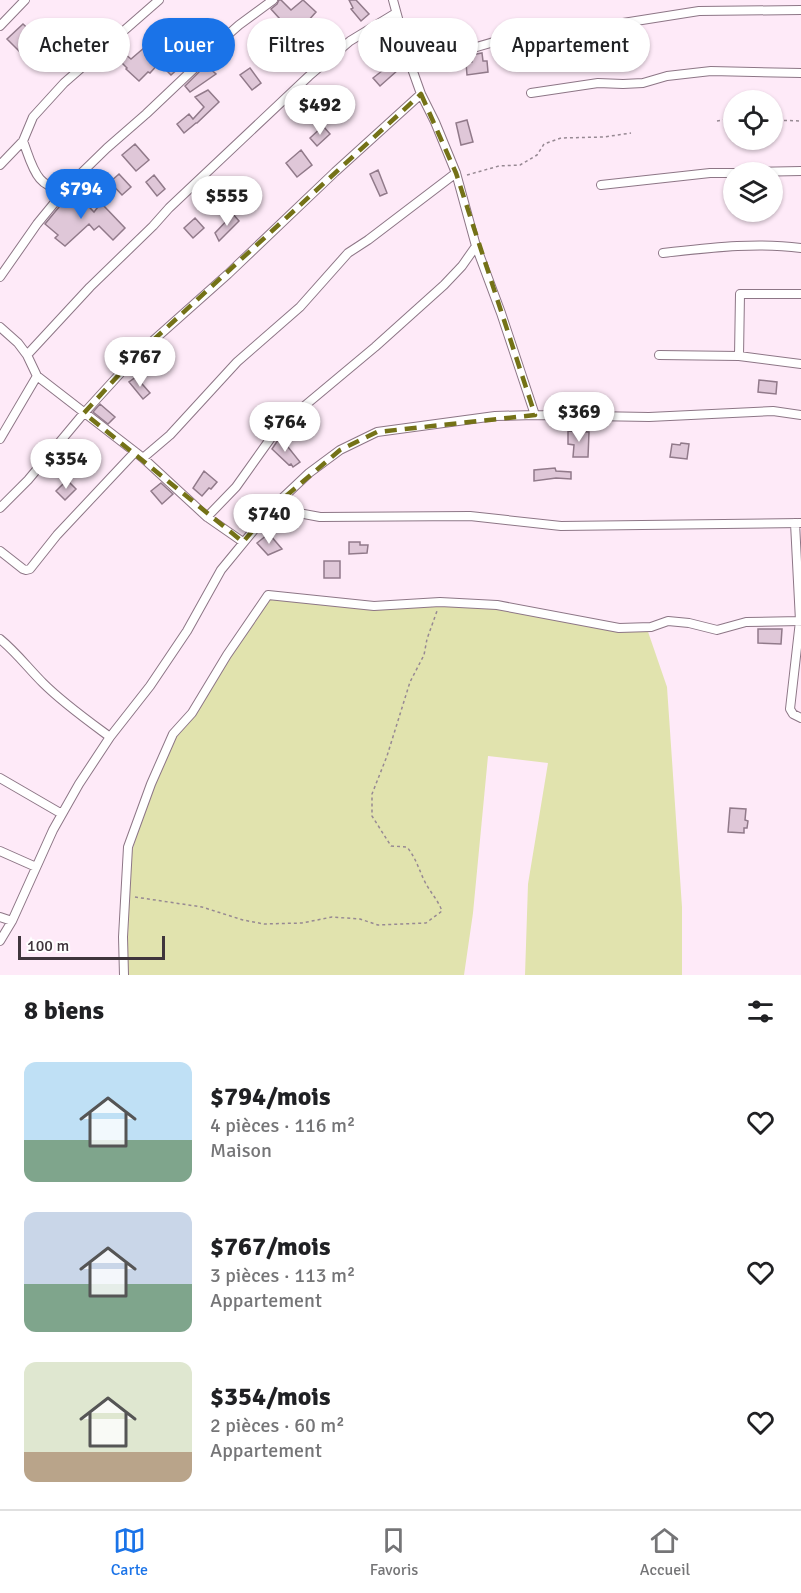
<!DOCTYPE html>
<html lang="fr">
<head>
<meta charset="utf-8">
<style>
	body { margin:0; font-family:Signika,sans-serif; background:#f2f2f2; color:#202124; height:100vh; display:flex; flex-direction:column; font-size:22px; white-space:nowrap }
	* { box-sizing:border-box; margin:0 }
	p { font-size:20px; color:#757577 }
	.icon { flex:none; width:33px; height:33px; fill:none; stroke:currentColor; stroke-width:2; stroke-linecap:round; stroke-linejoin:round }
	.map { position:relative; height:975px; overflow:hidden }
	.details { display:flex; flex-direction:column; background:#fff; flex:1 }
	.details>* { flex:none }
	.hud { position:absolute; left:18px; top:18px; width:765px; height:54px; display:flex; gap:12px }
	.tools { position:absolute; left:723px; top:90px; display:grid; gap:12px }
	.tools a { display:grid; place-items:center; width:60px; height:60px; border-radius:50%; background:#fff; box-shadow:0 2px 4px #0004; font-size:30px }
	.scale { position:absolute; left:18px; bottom:15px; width:147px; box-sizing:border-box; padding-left:6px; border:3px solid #3f353c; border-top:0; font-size:16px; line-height:21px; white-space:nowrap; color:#3f353c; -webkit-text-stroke:4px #fff; paint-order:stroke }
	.price { position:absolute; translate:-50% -51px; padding:0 14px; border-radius:21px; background:#fff; color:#222; font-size:20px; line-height:39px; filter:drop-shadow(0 2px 3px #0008) }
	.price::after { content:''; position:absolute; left:50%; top:36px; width:18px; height:14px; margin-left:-9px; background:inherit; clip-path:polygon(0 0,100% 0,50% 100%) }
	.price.on { background:#1a73e8; color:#fff }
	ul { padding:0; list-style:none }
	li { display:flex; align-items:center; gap:18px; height:150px; padding:0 24px }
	li span { display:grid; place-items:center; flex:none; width:168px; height:120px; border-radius:12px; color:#555 }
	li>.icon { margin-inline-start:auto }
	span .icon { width:72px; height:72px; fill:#fffc; stroke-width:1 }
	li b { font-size:26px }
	h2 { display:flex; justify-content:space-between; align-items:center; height:72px; padding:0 24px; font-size:26px }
	.pill { padding:0 21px; border-radius:27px; background:#fff; box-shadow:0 2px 4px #0004; font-size:21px; line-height:54px }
	.pill.on { background:#1a73e8; color:#fff }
	.tab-bar { display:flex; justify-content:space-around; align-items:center; height:84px; border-top:2px solid #e0e0e0; background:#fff; font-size:16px; color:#757577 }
	.tab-bar a { display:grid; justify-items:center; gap:3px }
	.tab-bar .on { color:#1a73e8 }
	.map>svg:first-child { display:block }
	.green { fill:#e1e3ae }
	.building { fill:#dfc7d8; stroke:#917a8a; stroke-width:1.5 }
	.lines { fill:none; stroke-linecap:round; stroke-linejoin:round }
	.minor-casing { stroke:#8d7686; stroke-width:10 }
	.path { stroke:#978993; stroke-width:1.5; stroke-dasharray:3 3; stroke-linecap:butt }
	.minor { stroke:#fff; stroke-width:8 }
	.marked { fill:none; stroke:#747217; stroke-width:4.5; stroke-dasharray:12 8; stroke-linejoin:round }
</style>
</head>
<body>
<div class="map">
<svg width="801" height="975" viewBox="0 0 801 975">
	<rect width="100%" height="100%" fill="#feeaf8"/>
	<path class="green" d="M268,596L386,603L513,604L627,627L645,623L667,687L682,907V975H525L528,884L548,763L488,756L473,913L464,975H127L130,859L150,787L187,717Z"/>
	<path class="building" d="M279,0H281L291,10L303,0L316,12L290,41L282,33L288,28L271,9L277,4Z
		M349,0H356L369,14L361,21L351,9L353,8Z
		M23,24L36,36L20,52L7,39Z
		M65,26L78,41L65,53L51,40Z
		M168,42L173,46L164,56L172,63L174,61L180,67L171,75L159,63L150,73L148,72L139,81L126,69L127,68L119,60L125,54L131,59L145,47L147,50L152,45L158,52Z
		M482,53L483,61H487L488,72L467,75L466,63L472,62L471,55Z
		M392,63L398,70L380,86L373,78Z
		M206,65L216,74L190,92L185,86Z
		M250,68L261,83L252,90L240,75Z
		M208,90L219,102L197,123H196L184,133L177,124L189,114L193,119L204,107L195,97Z
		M467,120L473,142L461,145L456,123Z
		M323,126L330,134L317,146L310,138Z
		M135,144L149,160L136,171L122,155Z
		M301,150L312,165L297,177L286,163Z
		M378,170L387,193L380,196L370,174Z
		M119,174L131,187L122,195L110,182Z
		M154,175L165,189L157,196L146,182Z
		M73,190L94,212L101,203L125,228L113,240L99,226L94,230L89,224L65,246L55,238L58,235L45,224Z
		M233,214L239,221L219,241L215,233Z
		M195,218L204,228L193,238L184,228Z
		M136,377L150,393L143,399L129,382Z
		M759,380L777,382L776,394L758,392Z
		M100,404L115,417L108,424L93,412Z
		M568,431L589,432L588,457H573L574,445L568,444Z
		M280,437L300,462L293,467L291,464L289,465L272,449Z
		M681,443L689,444L687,459L670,457L672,444L680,445Z
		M555,468L556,471L571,472V479L556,478L534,481V470Z
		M204,471L217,482L211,489L209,488L202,496L193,488Z
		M67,480L76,489L65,500L56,491Z
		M161,483L173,494L162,504L151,491Z
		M267,535H270L282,549L268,555L257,543Z
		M349,542H360V545H368L367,553L349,554Z
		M324,561H340V578H324Z
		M758,629H782L781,644L758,643Z
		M730,808L746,809L745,820L748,821L747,828H744V833L728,832Z"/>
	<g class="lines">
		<g class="minor-casing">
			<path id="minor" d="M393,0L411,66L421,94L435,122L456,173L476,246L501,313L535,415
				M0,26L25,0
				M411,66L518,35L623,23L699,11L801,10
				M531,93L598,83L623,84L643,83L667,76L711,71L801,73
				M23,141C31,161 37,196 68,185
				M0,165L23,141L33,117L64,83L159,0
				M740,172L801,171
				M601,185L710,173H734
				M663,253C709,248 755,242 801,248
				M0,277L37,224L69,185L107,148L146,114L203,60L214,47L239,25L273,0
				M801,294H740L739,356L801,364
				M0,327L18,343L27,355L37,376L143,458L207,517L236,487L278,428L375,347L444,285L462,266L476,246
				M27,355L90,287L153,226L169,208L309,76L350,41L396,13
				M659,355L739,356
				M0,439L37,376
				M143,458L170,435L237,362L300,307L348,253L368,240L456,173
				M0,508L28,480L84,413L137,355L228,274L335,172L421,94
				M272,508L320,517L470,516L561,526L801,523
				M207,517L243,542
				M795,523L800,621L790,709L793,714L801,718
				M0,551L23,569L26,570L30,569L57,535L135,452
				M0,639C16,652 28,668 43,683C63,703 87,720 110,737
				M0,778L62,814
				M0,851L36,867
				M0,917L12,921
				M0,941L12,921L53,830L79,784L110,737L150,686L187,631L221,570L272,508L309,473L340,450L377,432L495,416L535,415L649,417L773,411L801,415
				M124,975L123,937L128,847L151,784L173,734L192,713L227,655L268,595L374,606L440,602L497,605L619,628L651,627L668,621L689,623L717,630L746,622L801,621"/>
		</g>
		<path class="path" d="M772,120L801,121
			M717,121L734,118
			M467,175L499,166L520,165L537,155L544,144L561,138L604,137L631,133
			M135,897L202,907L243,920L264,924L302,923L332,917L360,919L378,925L426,923L442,911C438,900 430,892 425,882C419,870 416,858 407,847L391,846L372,816V794L387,756L410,682L424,655L427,639L437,611"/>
		<use href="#minor" class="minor"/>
	</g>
	<path class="marked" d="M421,94L456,173L535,415L377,432L340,450L272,508L243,542L84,413L137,355Z"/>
</svg>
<div class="tools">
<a><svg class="icon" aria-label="locate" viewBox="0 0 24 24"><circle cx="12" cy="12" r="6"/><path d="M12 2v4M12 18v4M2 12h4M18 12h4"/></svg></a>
<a><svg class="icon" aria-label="layers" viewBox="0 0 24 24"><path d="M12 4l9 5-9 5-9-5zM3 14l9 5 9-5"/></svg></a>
</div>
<div class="scale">100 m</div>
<b class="price" style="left:320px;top:136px">$492</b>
<b class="price on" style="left:81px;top:220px">$794</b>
<b class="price" style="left:227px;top:227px">$555</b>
<b class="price" style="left:140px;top:388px">$767</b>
<b class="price" style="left:579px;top:443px">$369</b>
<b class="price" style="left:285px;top:453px">$764</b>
<b class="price" style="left:66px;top:490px">$354</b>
<b class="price" style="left:269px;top:545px">$740</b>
<div class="hud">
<a class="pill">Acheter</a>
<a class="pill on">Louer</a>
<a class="pill">Filtres</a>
<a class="pill">Nouveau</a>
<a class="pill">Appartement</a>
</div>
</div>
<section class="details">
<h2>8 biens<svg class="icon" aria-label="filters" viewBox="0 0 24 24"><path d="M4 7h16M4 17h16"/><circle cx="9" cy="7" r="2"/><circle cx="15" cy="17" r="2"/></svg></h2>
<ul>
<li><span style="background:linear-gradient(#bfe0f5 65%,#7fa58c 0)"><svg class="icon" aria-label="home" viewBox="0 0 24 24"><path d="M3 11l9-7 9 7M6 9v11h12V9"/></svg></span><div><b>$794/mois</b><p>4 pièces · 116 m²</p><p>Maison</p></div><svg class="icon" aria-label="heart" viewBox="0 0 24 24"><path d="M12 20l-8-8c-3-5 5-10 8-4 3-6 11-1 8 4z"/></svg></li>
<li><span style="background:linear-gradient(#c9d6e8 60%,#7fa58c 0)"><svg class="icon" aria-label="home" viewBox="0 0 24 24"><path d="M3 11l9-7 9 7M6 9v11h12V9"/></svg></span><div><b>$767/mois</b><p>3 pièces · 113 m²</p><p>Appartement</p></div><svg class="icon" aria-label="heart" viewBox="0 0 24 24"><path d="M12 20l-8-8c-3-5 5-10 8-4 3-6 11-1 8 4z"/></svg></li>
<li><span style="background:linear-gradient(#dfe7d0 75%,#b9a48a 0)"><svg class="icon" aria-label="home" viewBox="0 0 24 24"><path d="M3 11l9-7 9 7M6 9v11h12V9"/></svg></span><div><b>$354/mois</b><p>2 pièces · 60 m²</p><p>Appartement</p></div><svg class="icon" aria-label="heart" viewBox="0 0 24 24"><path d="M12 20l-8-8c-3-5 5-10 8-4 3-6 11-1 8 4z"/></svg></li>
</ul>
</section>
<nav class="tab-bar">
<a class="on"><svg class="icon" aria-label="map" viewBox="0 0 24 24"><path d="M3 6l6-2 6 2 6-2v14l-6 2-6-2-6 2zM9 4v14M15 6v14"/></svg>Carte</a>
<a><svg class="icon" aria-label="saved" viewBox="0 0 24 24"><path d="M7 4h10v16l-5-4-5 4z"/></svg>Favoris</a>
<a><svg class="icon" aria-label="home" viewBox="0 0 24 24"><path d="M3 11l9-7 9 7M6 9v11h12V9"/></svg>Accueil</a>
</nav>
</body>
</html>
